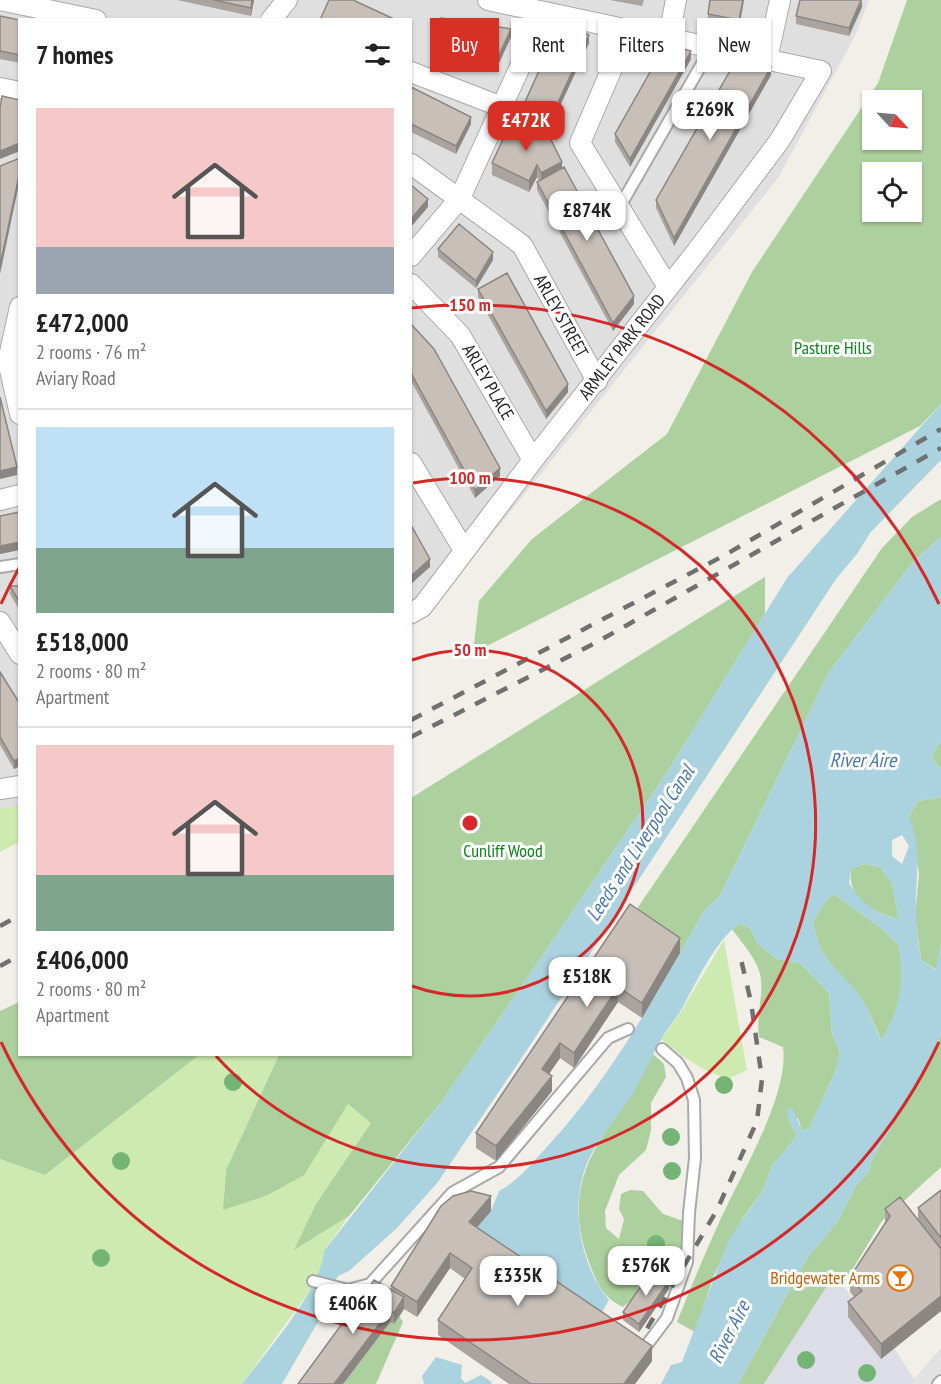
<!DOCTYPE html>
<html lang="en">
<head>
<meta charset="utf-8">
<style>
	body { margin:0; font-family:"PT Sans Narrow",sans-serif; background:#f6f6f6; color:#222; height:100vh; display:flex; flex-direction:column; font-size:22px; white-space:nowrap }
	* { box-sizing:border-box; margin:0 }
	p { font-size:20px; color:#767676 }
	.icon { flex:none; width:33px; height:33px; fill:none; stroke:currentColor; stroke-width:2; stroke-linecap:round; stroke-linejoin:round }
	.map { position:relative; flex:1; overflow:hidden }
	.side { position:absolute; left:18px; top:18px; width:394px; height:1038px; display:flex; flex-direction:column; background:#fff; border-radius:0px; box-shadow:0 2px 4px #0004 }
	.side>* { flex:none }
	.top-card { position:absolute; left:430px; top:18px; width:420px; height:54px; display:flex; gap:12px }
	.needle { width:39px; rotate:116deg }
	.fabs { position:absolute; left:862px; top:90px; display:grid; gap:12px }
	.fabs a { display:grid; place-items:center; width:60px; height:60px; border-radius:0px; background:#fff; box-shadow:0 2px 4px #0004; font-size:30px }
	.price { position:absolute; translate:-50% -51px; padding:0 14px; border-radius:12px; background:#fff; color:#222; font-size:20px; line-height:39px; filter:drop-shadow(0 2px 3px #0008) }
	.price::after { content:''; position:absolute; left:50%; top:36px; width:18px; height:14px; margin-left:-9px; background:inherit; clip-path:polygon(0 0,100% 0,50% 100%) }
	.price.selected { background:#d93025; color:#fff }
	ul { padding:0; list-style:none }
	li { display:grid; align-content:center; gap:12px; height:318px; padding:0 18px }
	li+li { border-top:2px solid #e0e0e0 }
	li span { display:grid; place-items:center; height:186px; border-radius:0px; color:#555 }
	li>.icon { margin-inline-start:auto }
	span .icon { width:108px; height:108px; fill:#fffc; stroke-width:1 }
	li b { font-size:26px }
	h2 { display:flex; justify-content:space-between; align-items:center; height:72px; padding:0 18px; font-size:26px }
	.tag { padding:0 21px; border-radius:0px; background:#fff; box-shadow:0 2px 4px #0004; font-size:21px; line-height:54px }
	.tag.selected { background:#d93025; color:#fff }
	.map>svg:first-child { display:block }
	.residential { fill:#e0dfdf }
	.grass { fill:#cdebb0 }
	.forest { fill:#add19e; fill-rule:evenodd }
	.parking { fill:#e2e2e2 }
	.plaza { fill:#dddde8 }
	.water { fill:#aad3df; fill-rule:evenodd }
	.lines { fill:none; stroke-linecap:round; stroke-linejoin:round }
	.lane-casing { stroke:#a9a9a9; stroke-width:14 }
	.street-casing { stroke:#a9a9a9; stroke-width:22 }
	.lane { stroke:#fff; stroke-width:10 }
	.street { stroke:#fff; stroke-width:20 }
	.rail { stroke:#707070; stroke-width:4.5; stroke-dasharray:12 12; stroke-linecap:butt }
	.tree { fill:#74b475 }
	.wall { fill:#aba49e }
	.shaded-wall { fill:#8b8681 }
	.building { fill:#c7bfb8; stroke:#8b8681; stroke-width:1.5 }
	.ring { fill:none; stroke:#d62828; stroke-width:3 }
	.labels { text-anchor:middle; stroke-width:6; stroke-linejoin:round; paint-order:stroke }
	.street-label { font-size:18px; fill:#222; stroke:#fff }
	.park-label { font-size:18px; fill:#0c8416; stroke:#fff }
	.food-label { font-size:18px; fill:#c56008; stroke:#fff; text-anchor:end }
	.water-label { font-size:20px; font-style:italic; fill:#4a7aab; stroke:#fff }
	.centre { fill:#d62828; stroke:#fff; stroke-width:3 }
	.ring-label { font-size:18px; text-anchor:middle; font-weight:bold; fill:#d62828; stroke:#fff; stroke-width:6; stroke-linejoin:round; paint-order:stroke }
</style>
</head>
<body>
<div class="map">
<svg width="941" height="1384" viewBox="0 0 941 1384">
	<rect width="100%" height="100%" fill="#f2efe9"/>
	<path class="residential" d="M0,0H869L854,38L778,178L426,617L411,627V20H20V805L0,809Z"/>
	<path class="grass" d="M19,805V842L0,852V809Z
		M724,940L747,1070L728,1079C701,1070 683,1058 661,1039L680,1013Z
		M199,1055H279L226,1170L223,1210L348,1104L372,1123L316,1204L295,1249L349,1216L324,1251L323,1264L308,1293L242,1384H0V1159L45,1175Z"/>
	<path class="forest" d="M907,0H941V404L920,426L473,653L479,601L532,539L667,434L752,272L878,83ZM873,100H912V140H873ZM873,172H912V212H873Z
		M941,499V537L913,562L829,672L720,896L705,910L680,953L630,919L882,548L912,517Z
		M765,577V614L668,771L519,990L442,1101L349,1216L294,1250L316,1204L371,1123L348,1104L304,1175L268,1195L223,1210L226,1170L279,1055L411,1054V798Z
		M941,743V769L932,759L937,745Z
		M941,797V943L937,970L921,960L915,917L919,874L909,816L918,801Z
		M864,864L880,867L892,883L899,919C873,913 847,899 851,869Z
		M834,894L881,928L899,945L902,969L900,1004L882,1041C875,1028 870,1011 861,999C839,967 819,964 813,921L826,901Z
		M740,923L750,928L758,944L777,959L800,963L829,993L832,1033L840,1052L836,1070L809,1129L802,1131L798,1118H788L797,1136L772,1166L763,1190L743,1218L714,1275L695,1332L677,1322C690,1290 703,1257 718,1225C738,1179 790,1095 783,1047L759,1037C756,1017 763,998 761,979C759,961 742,943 732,929Z
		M19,1002L20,1054L199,1055L45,1175L0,1159V1011Z
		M941,1033V1167L882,1221L843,1285L834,1276L764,1384H738L807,1258L837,1222L856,1185L869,1172L871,1161L926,1067Z
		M653,1054L664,1064L666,1077L651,1103V1130L646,1150L619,1175L605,1211L606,1228L619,1239L624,1219L619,1209L621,1194L630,1190L643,1191L663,1214L683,1221L685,1239L669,1289L641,1266L636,1296L623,1307C602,1297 597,1283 589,1262C554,1168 616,1130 653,1054Z
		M399,1316L403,1322L376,1384H343L390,1322L394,1324Z"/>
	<path class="parking" d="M941,1348V1384H911L914,1379Z"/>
	<path class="plaza" d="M834,1275L894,1348L914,1379L911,1384H764Z"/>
	<path class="water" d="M941,404V460L870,533L857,554L836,579L523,1056L438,1182L397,1228L349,1271L338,1276L329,1291L327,1306L282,1384H242C267,1351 321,1290 324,1251L442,1101L519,990L668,771L787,578Z
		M941,537V743L937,745L932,759L941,769V797L918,801L909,816C924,850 914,882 916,918C916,932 919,946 921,960L936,970L941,943V1033L926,1067L871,1161L869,1172L856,1185L837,1222L807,1258L738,1384H661L671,1365L682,1362L729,1239L763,1190L772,1166L797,1136L788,1118L787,1108L793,1109L802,1131L809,1129L836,1070L840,1052L832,1033L829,993L800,963L777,959L758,944L750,928L740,923C713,943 697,982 681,1010C676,1019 668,1027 663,1036C652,1054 644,1075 633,1093C615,1122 590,1145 582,1179C572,1218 583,1269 609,1300L596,1322L469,1237L491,1211L499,1191C518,1181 531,1164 546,1148C611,1078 657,993 705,910L720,896L829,672L913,562ZM902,835L909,846L902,864L892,856V840ZM864,864L880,867L892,884L899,919C873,913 863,905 849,883L851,869ZM834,894L881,928L899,945C904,990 901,1001 882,1041C874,1028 870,1011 861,998C839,967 819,964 813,921L826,901Z
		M436,1357L462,1365L461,1378L465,1383L481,1375L492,1382L491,1384H424L422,1376Z"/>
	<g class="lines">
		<g class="lane-casing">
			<path id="lane" d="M619,208L711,48
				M0,567L20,564
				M313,1281L348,1290L370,1284L452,1193L499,1167L608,1038L628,1029
				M643,1354L646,1346L667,1318L687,1262L689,1213L695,1158L694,1100L687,1078L678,1063L662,1049
				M938,1384L941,1381"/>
		</g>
		<g class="street-casing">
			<path id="street" d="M0,0L96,20
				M271,20L287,0
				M628,31L580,143L668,287
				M668,40L676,0
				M767,59L780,0
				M411,72L502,107
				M0,88L20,92
				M411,164L522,245L597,381
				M411,256L460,198L535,34L540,12
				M411,284L460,335L533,460
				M20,307L8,361L20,414
				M411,463L464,550
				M0,500L20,495
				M411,613L422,607L441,582L533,460L700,247L780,140L821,71L488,0
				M0,622L20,654
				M0,789L20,786"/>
		</g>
		<use href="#lane" class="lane"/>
		<use href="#street" class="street"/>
		<path class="rail" d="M411,720L725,555L941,429
			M411,737L597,642L941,448
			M0,926L20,915
			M0,966L20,955
			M635,1349L717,1210L757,1121L762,1079L751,1002L739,951"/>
	</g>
	<g class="tree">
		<circle cx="233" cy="1082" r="9"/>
		<circle cx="724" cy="1085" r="9"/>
		<circle cx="671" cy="1137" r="9"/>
		<circle cx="121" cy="1161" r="9"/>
		<circle cx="672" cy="1171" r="9"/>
		<circle cx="656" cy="1244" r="9"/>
		<circle cx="101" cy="1258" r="9"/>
		<circle cx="806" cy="1360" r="9"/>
		<circle cx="867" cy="1373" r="9"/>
	</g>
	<path class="wall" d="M177,0H254L251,16Z
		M610,0H644L642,6Z
		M710,0H744L739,28L708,21V14Z
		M862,7L849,36L796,24V16Z
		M0,16L20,20V63L0,59Z
		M511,37L499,63L437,53V45Z
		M589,43L546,136L562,168L634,304L613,331L537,190V182L539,181L537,177L529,192L492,175V163L516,122Z
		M691,59L630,167L615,142V134Z
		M771,75L674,246L656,208V200Z
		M411,87L471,124L456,154L411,132Z
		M438,249L493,260L476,288L438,257Z
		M478,289L568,392L546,419L478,297Z
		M411,324L500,476L475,498L411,381Z
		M10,586H20V611L10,594Z
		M0,672L20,704V766L14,769L0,745Z
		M630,904L680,953L642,1018L618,1002L574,1068L560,1058L549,1074L552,1091L496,1161L476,1148V1133Z
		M941,1190V1311L881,1359L848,1317V1302L854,1297L850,1292V1277L885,1223V1209L918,1219V1208Z
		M491,1211L477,1227L652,1361L635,1384H509L438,1335V1320L465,1279L450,1268L417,1317L404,1309L394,1324L390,1322L343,1384L391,1290V1286Z
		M669,1289L639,1332L623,1320V1312Z"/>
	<path class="shaded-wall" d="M252,0H254L251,16V8Z
		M743,0H744L739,28V20Z
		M862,0V7L849,36V28Z
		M511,29V37L499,63V55Z
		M589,35V43L543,143V135Z
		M691,51V59L630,167V159Z
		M771,67V75L674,246V238Z
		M471,117V124L456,154V146Z
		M20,143V151L0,159V151Z
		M562,162V173L541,185V173Z
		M537,165V177L529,192V181Z
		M20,171V179L0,274V266Z
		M428,199V207L411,227V219Z
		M493,252V260L476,288V281Z
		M634,296V304L613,331V323Z
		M568,384V392L546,419V411Z
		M17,467V475L0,479V471Z
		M500,468V476L475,498V490Z
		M20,542V550L0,554V546Z
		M430,559V567L411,584V576Z
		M20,758V766L14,769V761Z
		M680,938V953L642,1018V1003Z
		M618,987V1002L574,1068V1053Z
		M560,1043V1058L542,1084V1069Z
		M552,1076V1091L496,1161V1146Z
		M491,1196V1211L469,1237V1222Z
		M450,1253V1268L417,1317V1302Z
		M669,1281V1289L639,1332V1324Z
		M941,1296V1311L881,1359V1344Z
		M404,1297V1309L394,1324V1313Z
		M390,1310V1322L343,1384H334Z
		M652,1346V1361L635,1384H624Z"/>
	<path class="building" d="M214,0H252L251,8Z
		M329,0H353L394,19L320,20Z
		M710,0H743L739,20L708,14Z
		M800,0H861L849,28L796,16Z
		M0,16L20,20V55L0,51Z
		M441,18L511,29L499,55L437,45Z
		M561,22L589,35L543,135L516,122Z
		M666,44L691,51L630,159L615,134Z
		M738,57L771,67L674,238L656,200Z
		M411,87L471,117L456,146L411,124Z
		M2,96L20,100V143L0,151V108Z
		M512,120L550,138L562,162L541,173L537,165L529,181L492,163Z
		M20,158V171L0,266V166Z
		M564,167L634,296L613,323L537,182Z
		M411,185L428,199L411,219Z
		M459,224L493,252L476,281L438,249Z
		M507,273L568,384L546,411L478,289Z
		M411,324L434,349L500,468L475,490L411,373Z
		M0,397L17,467L0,471Z
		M20,512V542L0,546V516Z
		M411,525L430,559L411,576Z
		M10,586H20V603Z
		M0,672L20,704V758L14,761L0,737Z
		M630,904L680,938L642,1003L618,987L574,1053L560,1043L542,1069L552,1076L496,1146L476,1133Z
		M941,1190V1238L918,1208Z
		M471,1191L491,1196L469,1222L652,1346L624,1384H531L438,1320L472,1268L450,1253L417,1302L391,1286L441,1206L453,1196Z
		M900,1197L941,1249V1296L881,1344L848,1302L862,1291L850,1277L890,1216L885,1209Z
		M652,1270L669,1281L639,1324L623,1312Z
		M374,1280L404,1297L394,1313L390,1310L334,1384H298Z"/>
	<g class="ring">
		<path d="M412 660A173 173 0 1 1 412 986"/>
		<path d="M413 483A345 345 0 1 1 216 1056"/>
		<path d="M939 1042A518 518 0 0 1 1 1042M1 604A518 518 0 0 1 19 568M411 308A518 518 0 0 1 939 604"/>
	</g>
	<defs>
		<g id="bar-ring" transform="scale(1.35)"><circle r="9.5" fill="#fff" stroke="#e8710a" stroke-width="1.5"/><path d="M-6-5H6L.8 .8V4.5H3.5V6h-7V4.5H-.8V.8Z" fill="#e8710a"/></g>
	</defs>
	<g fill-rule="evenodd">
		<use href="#bar-ring" x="900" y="1278"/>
	</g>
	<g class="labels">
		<g class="street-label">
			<text transform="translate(561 316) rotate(61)" y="6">ARLEY STREET</text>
			<text transform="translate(622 347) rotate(-52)" y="6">ARMLEY PARK ROAD</text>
			<text transform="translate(488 382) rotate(60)" y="6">ARLEY PLACE</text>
		</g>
		<g class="park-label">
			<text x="833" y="354">Pasture Hills</text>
			<text x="503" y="857">Cunliff Wood</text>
		</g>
		<g class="food-label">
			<text x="880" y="1284">Bridgewater Arms</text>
		</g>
		<g class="water-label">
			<text x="863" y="767">River Aire</text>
			<text transform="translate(640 843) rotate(-57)" y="7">Leeds and Liverpool Canal</text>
			<text transform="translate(729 1332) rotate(-63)" y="7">River Aire</text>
		</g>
	</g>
	<circle cx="470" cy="823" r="9" class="centre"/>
	<g class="ring-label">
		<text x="470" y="311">150 m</text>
		<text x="470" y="484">100 m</text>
		<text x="470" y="656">50 m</text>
	</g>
</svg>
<div class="fabs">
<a><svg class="needle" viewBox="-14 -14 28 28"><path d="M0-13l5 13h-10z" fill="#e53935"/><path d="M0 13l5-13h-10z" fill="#767676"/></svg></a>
<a><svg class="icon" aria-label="locate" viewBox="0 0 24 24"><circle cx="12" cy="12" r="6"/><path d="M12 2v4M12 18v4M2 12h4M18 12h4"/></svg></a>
</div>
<b class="price" style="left:710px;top:141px">£269K</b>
<b class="price selected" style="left:526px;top:152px">£472K</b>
<b class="price" style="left:587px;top:242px">£874K</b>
<b class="price" style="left:587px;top:1008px">£518K</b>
<b class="price" style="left:646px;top:1297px">£576K</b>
<b class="price" style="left:518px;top:1307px">£335K</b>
<b class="price" style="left:353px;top:1335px">£406K</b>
<div class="top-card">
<a class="tag selected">Buy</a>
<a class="tag">Rent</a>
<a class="tag">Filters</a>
<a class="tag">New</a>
</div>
<section class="side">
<h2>7 homes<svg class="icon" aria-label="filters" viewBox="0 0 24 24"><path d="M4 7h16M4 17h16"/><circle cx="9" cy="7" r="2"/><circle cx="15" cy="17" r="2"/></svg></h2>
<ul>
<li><span style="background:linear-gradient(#f6c9c9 75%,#9aa5b1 0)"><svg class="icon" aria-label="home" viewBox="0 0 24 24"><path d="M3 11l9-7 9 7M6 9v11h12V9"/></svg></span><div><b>£472,000</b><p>2 rooms · 76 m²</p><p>Aviary Road</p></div></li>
<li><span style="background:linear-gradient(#bfe0f5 65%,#7fa58c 0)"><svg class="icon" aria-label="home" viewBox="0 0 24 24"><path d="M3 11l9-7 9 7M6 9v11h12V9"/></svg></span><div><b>£518,000</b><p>2 rooms · 80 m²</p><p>Apartment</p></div></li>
<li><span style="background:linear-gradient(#f6c9c9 70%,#7fa58c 0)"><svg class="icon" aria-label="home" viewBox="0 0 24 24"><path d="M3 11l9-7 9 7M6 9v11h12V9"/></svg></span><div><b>£406,000</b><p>2 rooms · 80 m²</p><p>Apartment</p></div></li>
</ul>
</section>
</div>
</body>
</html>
